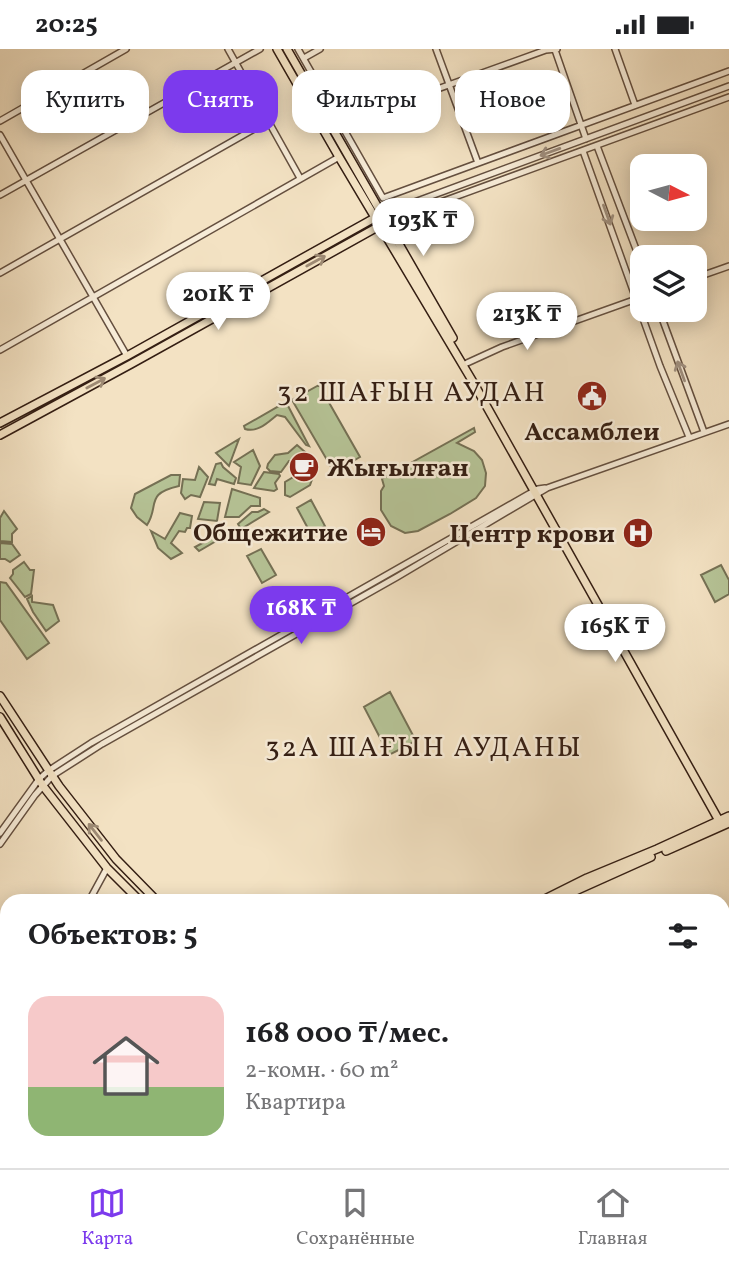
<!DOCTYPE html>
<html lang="ru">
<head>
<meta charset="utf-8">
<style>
	body { margin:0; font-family:Vollkorn,serif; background:#f6f6f6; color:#202124; height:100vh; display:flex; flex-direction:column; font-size:26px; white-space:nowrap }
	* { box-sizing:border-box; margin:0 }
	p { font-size:23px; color:#757577 }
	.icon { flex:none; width:38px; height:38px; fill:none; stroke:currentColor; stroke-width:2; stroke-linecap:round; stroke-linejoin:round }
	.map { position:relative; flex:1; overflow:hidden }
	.panel { position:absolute; left:0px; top:845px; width:730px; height:275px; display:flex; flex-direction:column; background:#fff; border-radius:21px 21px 0 0; box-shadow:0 4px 18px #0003 }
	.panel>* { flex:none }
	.banner { position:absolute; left:21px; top:21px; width:688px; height:63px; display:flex; gap:14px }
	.needle { width:46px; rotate:96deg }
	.tools { position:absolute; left:630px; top:105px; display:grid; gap:14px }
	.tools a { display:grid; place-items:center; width:77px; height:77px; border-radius:14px; background:#fff; box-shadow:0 4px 18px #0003; font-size:35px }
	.price { position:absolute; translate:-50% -60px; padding:0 16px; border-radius:24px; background:#fff; color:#222; font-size:23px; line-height:46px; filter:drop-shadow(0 2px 4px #0008) }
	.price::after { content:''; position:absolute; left:50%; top:42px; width:21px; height:16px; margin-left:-10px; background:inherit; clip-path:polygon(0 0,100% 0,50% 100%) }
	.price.on { background:#7c3aed; color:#fff }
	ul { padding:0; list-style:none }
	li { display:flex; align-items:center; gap:21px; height:175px; padding:0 28px }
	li+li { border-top:2px solid #e0e0e0 }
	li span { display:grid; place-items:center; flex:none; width:196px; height:140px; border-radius:21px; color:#555 }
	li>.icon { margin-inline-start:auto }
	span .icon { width:84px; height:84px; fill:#fffc; stroke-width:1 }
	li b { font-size:30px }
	h2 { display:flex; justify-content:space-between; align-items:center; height:84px; padding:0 28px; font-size:30px }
	.pill { padding:0 24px; border-radius:21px; background:#fff; box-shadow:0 4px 18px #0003; font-size:24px; line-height:63px }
	.pill.on { background:#7c3aed; color:#fff }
	.status { display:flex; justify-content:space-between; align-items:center; height:49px; padding:0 35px; background:#fff; direction:ltr }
	.status svg { height:19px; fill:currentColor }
	.dock { display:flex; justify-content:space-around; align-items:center; height:98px; border-top:2px solid #e0e0e0; background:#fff; font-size:19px; color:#757577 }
	.dock a { display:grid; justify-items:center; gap:4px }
	.dock .on { color:#7c3aed }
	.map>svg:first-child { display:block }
	.green { fill:#b6c497; stroke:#757155; stroke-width:2 }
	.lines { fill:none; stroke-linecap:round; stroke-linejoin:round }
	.minor-casing { stroke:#644f3f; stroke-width:8 }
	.major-casing { stroke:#341e13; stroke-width:10 }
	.minor { stroke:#f7ecd8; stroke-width:5 }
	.major { stroke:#f3e2c3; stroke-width:7 }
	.oneway { stroke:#9f8f7f }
	.oneway2 { stroke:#9d8a74 }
	.labels { text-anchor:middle; stroke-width:5; stroke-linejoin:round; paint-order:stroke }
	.poi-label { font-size:26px; font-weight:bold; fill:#341e13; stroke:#f7ecd8; text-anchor:end }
	.neighbourhood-label { font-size:28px; letter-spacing:2px; fill:#341e13; stroke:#f7ecd8 }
</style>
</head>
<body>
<div class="status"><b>20:25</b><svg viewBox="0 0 49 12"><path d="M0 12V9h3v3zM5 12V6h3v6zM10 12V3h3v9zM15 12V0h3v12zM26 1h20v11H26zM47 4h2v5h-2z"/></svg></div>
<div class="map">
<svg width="729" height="1119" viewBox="0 0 729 1119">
	<rect width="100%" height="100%" fill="#f3e2c3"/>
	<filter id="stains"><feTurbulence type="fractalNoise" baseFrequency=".00286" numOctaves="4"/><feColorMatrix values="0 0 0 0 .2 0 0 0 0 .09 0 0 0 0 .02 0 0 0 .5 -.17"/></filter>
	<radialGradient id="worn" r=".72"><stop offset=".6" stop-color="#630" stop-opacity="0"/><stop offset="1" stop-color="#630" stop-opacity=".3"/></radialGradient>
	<path class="green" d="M319,336L360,408L334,423L292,351Z
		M286,353L309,397L306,396L285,368L277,366C268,373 258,384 245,380L244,377Z
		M474,379L475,383L457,394L474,402L482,411L486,424L485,437L476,449L450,465L418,482L405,484L391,477L381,461V442L384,437L382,430Z
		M239,390L229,417L216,404Z
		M297,396L312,409L315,422L310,436L290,448L285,446V433L300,424L295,412H289L281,423L270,422L267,419L268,415L275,406L288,404Z
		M253,401L260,417L251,436L238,434L241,418L234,413Z
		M221,414L223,418L236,429L234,435L217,430L215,436L209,435L216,415Z
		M199,418L208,428L200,448L191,446L185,450L181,444L183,430L195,431Z
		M264,423L279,425L280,427L275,434L277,440L274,442L254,439Z
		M171,426H180L179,437C144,445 160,456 147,476L137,468L131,459L135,445Z
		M232,440L260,449V457H251L239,468H225Z
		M311,451L325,477L311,485L297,459Z
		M204,453L220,454L217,472L198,470Z
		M264,460L269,463L241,480L238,475L252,463H258Z
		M4,462L17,480L12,485V493L0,492V469Z
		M180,464L192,467L190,479H187L185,483L179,482L171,494L182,504L171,510L158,499L151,482L165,490Z
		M230,479L235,481L199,502L195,498Z
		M0,494L12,495L20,506L10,513L5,510H0Z
		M261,500L276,526L262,534L247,507Z
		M24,513L30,521H34L31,545L25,548L10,529L13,525V521Z
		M721,516L729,531V545L715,553L701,526Z
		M0,533L6,534L49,594L27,610L0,571Z
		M32,547V553L53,556L59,572L46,582L33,563L27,550Z
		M390,643L416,692L389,706L364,658Z"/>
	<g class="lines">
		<g class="minor-casing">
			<path id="minor" d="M228,0L300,129
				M298,0L383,149L729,22
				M436,0L478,114
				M615,0L635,56
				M555,1L586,90
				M304,9L320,0
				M0,72L126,0
				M340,75L546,1L557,0
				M0,86L127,307
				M597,97L642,216
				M583,102L660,317L689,388
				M0,146L260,0
				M382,165L729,37
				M386,173L729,48
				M0,224L268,72
				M695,229L729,217
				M659,261L704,383
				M0,301L339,108
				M467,314L502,298L642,248
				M0,784L39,730L48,722L91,694L527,446L538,440L545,439
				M0,795L35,746L52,727L102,695L397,528L547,439L729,375
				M89,852L107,819
				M0,1031L7,1012
				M121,1113L129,1119
				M486,1113L494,1119
				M507,1113L515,1119"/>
		</g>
		<g class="major-casing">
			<path id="major" d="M277,0L339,108L473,333L722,777
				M287,0L453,289
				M0,374L127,307L378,167
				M0,386L131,315L383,175
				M0,647L59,737L116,810L157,852
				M0,668L43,737L107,819L140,852
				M666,802L729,774
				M541,852L587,829L657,800L729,767
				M553,852L651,808
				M258,1119L261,1113
				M264,1119L267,1113"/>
		</g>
		<use href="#minor" class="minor"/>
		<use href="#major" class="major"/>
	</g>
	<defs><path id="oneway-shaft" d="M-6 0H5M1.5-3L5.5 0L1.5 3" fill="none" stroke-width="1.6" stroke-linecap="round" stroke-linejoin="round" transform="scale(1.75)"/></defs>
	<g class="oneway">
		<use href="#oneway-shaft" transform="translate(550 103) rotate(160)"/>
		<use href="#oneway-shaft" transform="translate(607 166) rotate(70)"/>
		<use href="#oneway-shaft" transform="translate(681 322) rotate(-110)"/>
	</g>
	<g class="oneway2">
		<use href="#oneway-shaft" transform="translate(316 212) rotate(-29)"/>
		<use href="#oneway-shaft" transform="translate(96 334) rotate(-28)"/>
		<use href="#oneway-shaft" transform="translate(95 783) rotate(-128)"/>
	</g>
	<defs>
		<g id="civic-disc" transform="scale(1.575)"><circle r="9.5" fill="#8f2418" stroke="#f7ecd8"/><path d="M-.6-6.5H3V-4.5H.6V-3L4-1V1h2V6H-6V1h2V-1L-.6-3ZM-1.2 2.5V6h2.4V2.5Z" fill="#fff"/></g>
		<g id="cafe-disc" transform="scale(1.575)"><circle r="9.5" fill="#8f2418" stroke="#f7ecd8"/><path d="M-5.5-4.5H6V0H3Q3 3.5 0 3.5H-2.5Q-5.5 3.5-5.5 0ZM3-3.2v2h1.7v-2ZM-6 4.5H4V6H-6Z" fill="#fff"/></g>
		<g id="hotel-disc" transform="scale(1.575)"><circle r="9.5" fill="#8f2418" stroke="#f7ecd8"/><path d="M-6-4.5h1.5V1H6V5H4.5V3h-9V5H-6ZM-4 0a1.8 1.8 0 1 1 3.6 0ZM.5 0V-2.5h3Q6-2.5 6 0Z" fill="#fff"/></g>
		<g id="hospital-disc" transform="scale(1.575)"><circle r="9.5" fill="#8f2418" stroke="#f7ecd8"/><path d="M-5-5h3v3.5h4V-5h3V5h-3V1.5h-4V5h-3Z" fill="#fff"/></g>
	</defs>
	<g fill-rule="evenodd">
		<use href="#civic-disc" x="592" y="347"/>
		<use href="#cafe-disc" x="304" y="418"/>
		<use href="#hotel-disc" x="371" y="483"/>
		<use href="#hospital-disc" x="638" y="484"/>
	</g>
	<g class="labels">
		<g class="poi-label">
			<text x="592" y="391" text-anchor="middle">Ассамблеи</text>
			<text x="327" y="427" text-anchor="start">Жығылған</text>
			<text x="348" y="492">Общежитие</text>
			<text x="615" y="493">Центр крови</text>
		</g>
		<g class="neighbourhood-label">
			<text x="412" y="352">32 ШАҒЫН АУДАН</text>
			<text x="424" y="707">32А ШАҒЫН АУДАНЫ</text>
		</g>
	</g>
	<rect width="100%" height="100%" filter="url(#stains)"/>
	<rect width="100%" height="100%" fill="url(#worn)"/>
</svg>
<div class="tools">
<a><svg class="needle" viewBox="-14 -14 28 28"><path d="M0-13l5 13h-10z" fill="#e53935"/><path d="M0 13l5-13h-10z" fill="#757577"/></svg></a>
<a><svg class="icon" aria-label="layers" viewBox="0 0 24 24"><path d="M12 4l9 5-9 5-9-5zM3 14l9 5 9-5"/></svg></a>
</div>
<b class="price" style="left:423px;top:209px">193K ₸</b>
<b class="price" style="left:218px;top:283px">201K ₸</b>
<b class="price" style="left:527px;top:303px">213K ₸</b>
<b class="price on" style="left:301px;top:597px">168K ₸</b>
<b class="price" style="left:615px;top:615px">165K ₸</b>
<div class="banner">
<a class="pill">Купить</a>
<a class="pill on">Снять</a>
<a class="pill">Фильтры</a>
<a class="pill">Новое</a>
</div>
<section class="panel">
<h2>Объектов: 5<svg class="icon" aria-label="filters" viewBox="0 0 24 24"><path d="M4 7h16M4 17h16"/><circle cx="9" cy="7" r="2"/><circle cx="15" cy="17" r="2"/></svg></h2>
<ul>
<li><span style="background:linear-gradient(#f6c9c9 65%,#8fb573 0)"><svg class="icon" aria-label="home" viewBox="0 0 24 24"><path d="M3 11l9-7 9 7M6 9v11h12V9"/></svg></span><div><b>168 000 ₸/мес.</b><p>2-комн. · 60 m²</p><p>Квартира</p></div></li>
</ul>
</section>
</div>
<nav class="dock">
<a class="on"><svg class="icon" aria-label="map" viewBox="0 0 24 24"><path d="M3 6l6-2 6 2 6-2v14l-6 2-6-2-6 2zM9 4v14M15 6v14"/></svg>Карта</a>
<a><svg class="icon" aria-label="saved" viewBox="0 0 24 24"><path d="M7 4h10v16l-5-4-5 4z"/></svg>Сохранённые</a>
<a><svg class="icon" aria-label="home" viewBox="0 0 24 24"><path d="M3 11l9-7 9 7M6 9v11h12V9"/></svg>Главная</a>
</nav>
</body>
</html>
